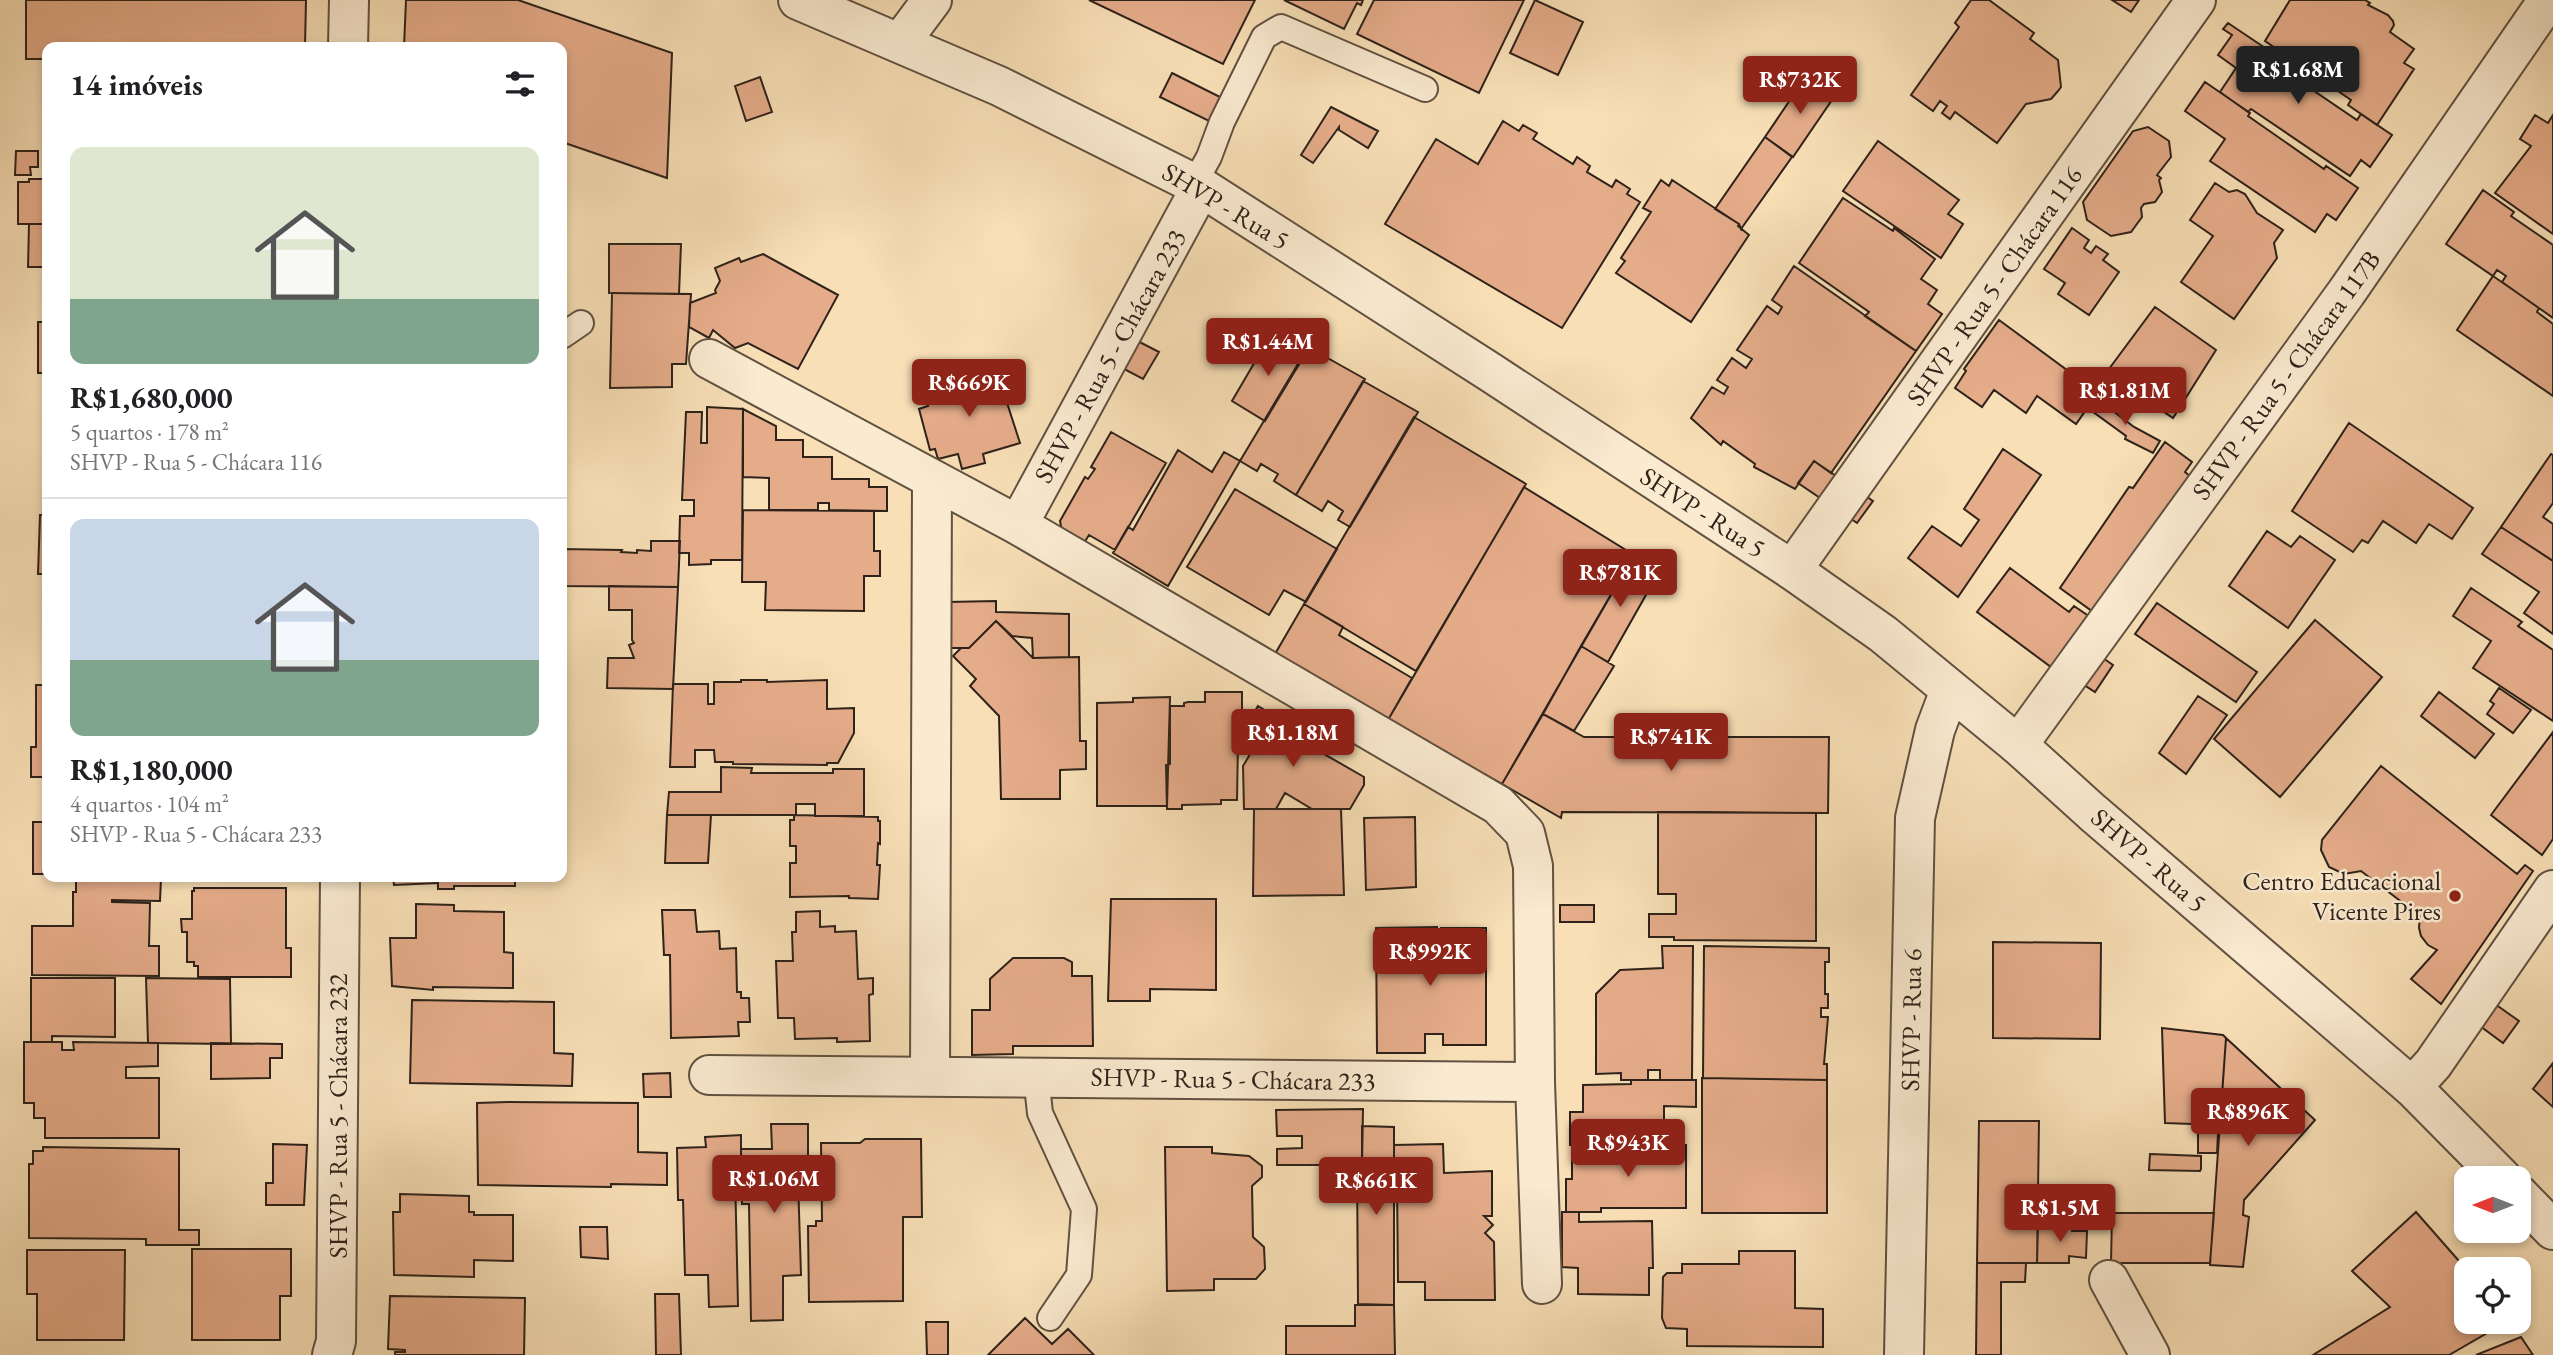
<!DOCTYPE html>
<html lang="pt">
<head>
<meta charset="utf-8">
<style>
	body { margin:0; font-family:"EB Garamond",serif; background:#f2f2f2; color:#202124; height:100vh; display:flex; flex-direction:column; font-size:26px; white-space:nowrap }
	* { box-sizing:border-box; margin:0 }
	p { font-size:23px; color:#757577 }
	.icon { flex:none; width:38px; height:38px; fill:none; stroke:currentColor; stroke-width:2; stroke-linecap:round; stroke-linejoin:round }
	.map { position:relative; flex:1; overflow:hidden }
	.sheet { position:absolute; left:42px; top:42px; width:525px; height:840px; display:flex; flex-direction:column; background:#fff; border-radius:14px; box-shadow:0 4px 10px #0003 }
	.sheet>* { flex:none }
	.needle { width:46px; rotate:270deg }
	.buttons { position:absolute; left:2454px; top:1166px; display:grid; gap:14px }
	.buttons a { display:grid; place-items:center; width:77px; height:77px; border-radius:14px; background:#fff; box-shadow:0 4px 10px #0003; font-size:35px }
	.price { position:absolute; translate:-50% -60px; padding:0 16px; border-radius:7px; background:#8f2418; color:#fff; font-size:23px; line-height:46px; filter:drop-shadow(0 2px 4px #0008) }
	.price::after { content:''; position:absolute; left:50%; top:42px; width:21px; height:16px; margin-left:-10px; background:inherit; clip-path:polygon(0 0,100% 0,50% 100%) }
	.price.selected { background:#222; color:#fff }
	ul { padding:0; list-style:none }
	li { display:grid; align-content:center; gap:14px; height:371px; padding:0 28px }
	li+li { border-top:2px solid #e0e0e0 }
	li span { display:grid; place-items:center; height:217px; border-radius:14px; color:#555 }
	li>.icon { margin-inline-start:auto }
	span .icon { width:126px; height:126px; fill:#fffc; stroke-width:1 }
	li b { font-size:30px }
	h2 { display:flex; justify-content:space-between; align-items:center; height:84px; padding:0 28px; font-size:30px }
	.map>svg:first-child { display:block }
	.building { fill:#e5ac8a; stroke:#2e221a; stroke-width:2 }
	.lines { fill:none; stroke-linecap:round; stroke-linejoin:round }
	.service-casing { stroke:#605141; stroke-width:28 }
	.minor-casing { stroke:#605141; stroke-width:42 }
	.tertiary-casing { stroke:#605141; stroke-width:42 }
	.service { stroke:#faead0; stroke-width:24 }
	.minor { stroke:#faead0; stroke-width:38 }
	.tertiary { stroke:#faead0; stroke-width:38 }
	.poi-dot { fill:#8f2418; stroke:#faead0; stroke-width:2.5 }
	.labels { text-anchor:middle; stroke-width:5; stroke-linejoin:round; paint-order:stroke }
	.street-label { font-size:26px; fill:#2e221a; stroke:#faead0 }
	.poi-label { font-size:26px; fill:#2e221a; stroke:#faead0; text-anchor:end }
</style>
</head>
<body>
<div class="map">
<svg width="2553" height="1355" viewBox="0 0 2553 1355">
	<rect width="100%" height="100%" fill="#f8dfb6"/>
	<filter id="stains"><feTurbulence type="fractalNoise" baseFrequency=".00286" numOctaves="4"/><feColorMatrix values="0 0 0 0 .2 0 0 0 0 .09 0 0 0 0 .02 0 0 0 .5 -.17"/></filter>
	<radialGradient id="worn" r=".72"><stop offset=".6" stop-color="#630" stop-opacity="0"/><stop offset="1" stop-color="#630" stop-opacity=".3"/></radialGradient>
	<path class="building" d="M26,0H306L305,47H47V59H26Z
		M406,0H518L672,53L667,178L562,142V47H404Z
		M1089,0H1255L1223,64Z
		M1284,0H1363L1361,5L1357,3L1344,29Z
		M1284,0H1363L1361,5L1357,3L1344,29Z
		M1374,0H1524L1479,93L1357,34Z
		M1535,0L1583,22L1558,75L1510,53Z
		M1535,0L1583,22L1558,75L1510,53Z
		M1971,0H1989L2034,33L2030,39L2058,60L2061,87L2058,91L2051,99L2026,104L1997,143L1955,112L1950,119L1942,113L1947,106L1940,101L1933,111L1911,95L1959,27L1955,23Z
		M2112,0H2139L2131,12Z
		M2290,0H2365L2370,3L2368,5L2388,15L2393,21L2394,25L2390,32L2414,49L2404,63L2414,69L2377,125L2348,105L2351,100L2265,41Z
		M2228,23L2286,62L2282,68L2295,78L2357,120L2361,114L2392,135L2370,167L2361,160L2350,176L2251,109L2248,112L2220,92L2236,68L2218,55L2232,35L2223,29Z
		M1172,73L1220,97L1209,121L1160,97Z
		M1807,75L1834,97L1793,157L1765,137Z
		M760,77L772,112L746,121L735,86Z
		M2205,82L2250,113L2248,116L2324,169L2326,166L2358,188L2336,220L2327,214L2315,232L2210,161L2225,139L2185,111Z
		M1331,107L1378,131L1368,148L1339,130V127L1313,163L1301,155Z
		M2535,115L2548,123L2553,115V234L2495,193L2531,146L2520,139Z
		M1503,121L1519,131L1523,125L1537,133L1533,139L1573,164L1577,157L1590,166L1587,172L1612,187L1616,180L1630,189L1627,194L1640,202L1562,328L1385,224L1436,139L1478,164Z
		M2148,127L2169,141L2171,157L2157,175L2161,178L2159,180L2162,192L2155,202L2144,204L2141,208L2142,217L2131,232L2111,236L2087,220L2083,202L2133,131Z
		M1765,137L1792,157L1741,229L1739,224L1715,209Z
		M1765,137L1792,157L1741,229L1739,224L1715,209Z
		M1878,141L1959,200L1948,214L1963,224L1941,258L1843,191Z
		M1878,141L1959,200L1948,214L1963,224L1941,258L1843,191Z
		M16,151H38V167H30L31,175H15Z
		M29,179H47V224H18V182H29Z
		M1661,180L1669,186L1672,180L1739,224L1738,226L1749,235L1691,322L1616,273L1625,261L1621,258L1651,212L1643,208Z
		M2215,183L2229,192L2237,190L2245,194L2257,213L2283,230L2274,243L2277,258L2234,319L2181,282L2213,236L2190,220Z
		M2483,190L2514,212L2511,216L2553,245V318L2502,282L2506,276L2497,270L2493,276L2446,244Z
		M2483,190L2514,212L2511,216L2553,245V318L2502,282L2506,276L2497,270L2493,276L2446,244Z
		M1843,198L1893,231L1894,228L1935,259L1921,279L1937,290L1928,304L1942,314L1916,351L1865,316L1869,312L1799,263Z
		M29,224H47V267H28Z
		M2072,228L2089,240L2084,248L2091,253L2096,246L2108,254L2103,260L2119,272L2089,315L2058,294L2065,283L2044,269Z
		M609,244H681L679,294L609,293Z
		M763,254L838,295L798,369L748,343L735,348L713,330L709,338L689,327L690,303L716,293L715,290L720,281L715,268L739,258L741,262Z
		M1794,266L1916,351L1831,473L1814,461L1795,489L1754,467L1755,464L1723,441L1721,445L1691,418L1712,387L1724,394L1728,387L1717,380L1732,358L1746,368L1752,359L1737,350L1767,306L1778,314L1782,307L1772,300Z
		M1794,266L1916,351L1831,473L1814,461L1795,489L1754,467L1755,464L1723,441L1721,445L1691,418L1712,387L1724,394L1728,387L1717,380L1732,358L1746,368L1752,359L1737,350L1767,306L1778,314L1782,307L1772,300Z
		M2493,276L2539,308L2537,312L2553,324V396L2457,330Z
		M612,293L691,294L686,364H672V387L610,388Z
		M2155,307L2216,350L2173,418L2106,373Z
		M1999,320L2098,393L2076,424L2037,396L2026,413L1994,390L1982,407L1955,388L1966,371L1964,369Z
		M38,322H47V373H38Z
		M1122,333L1159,352L1143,379L1107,360Z
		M1122,333L1159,352L1143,379L1107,360Z
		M1270,336L1304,356L1265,421L1232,401Z
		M1308,347L1365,379L1296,495L1274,481L1278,474L1261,464L1257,471L1240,461Z
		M1308,347L1365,379L1296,495L1274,481L1278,474L1261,464L1257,471L1240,461Z
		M996,369L1020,443L983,454L985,463L962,469L958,454L938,459L935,449L930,450L919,409L928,406L926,401L935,399L932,387Z
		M996,369L1020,443L983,454L985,463L962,469L958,454L938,459L935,449L930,450L919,409L928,406L926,401L935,399L932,387Z
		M1363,381L1418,412L1350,527L1338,520L1343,511L1328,501L1322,511L1296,495Z
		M2096,398L2134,427L2160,441L2153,453L2125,439L2126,436L2089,409Z
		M707,407L743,409L742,560H711V564L689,565V553H679L680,516H694V500H682L686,412H702L701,443H707Z
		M743,409L776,426V440H803V457H832V479H869V487H887V511L829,510V503H818V510H769V478L743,477Z
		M743,409L776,426V440H803V457H832V479H869V487H887V511L829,510V503H818V510H769V478L743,477Z
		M1414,417L1526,484L1416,671L1304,604Z
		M2349,423L2473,508L2452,539L2429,524L2416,543L2383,521L2368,543L2362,540L2353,552L2292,511Z
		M1111,432L1166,463L1115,550L1089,535L1084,543L1062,531L1060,521L1085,477L1088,479L1095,469L1091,467Z
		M2165,442L2192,462L2185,472L2191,477L2096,614L2060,588L2129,487L2133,488Z
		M2003,449L2041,475L1958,597L1908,558L1932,526L1961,546L1979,520L1964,509Z
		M1178,450L1212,472L1224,452L1240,461L1168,586L1113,553L1128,527L1133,530Z
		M2551,454L2553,455V503L2543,517L2553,524V561L2501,527Z
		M1814,461L1873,501L1857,523L1798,483Z
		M1524,487L1634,555L1502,784L1388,720Z
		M1235,489L1337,549L1306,602L1284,590L1269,615L1187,567Z
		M743,510L874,511V551H880V576H864V611L765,610L766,582H742Z
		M40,515H47V574H38Z
		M40,515H47V574H38Z
		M2501,527L2553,561V634L2524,613L2539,592L2482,554Z
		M2501,527L2553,561V634L2524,613L2539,592L2482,554Z
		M2267,531L2291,547L2300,536L2335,560L2288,628L2229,586Z
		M651,541H680L678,587L562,586V549L622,550L621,552L637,553V550L651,551Z
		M1634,555L1653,566L1655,579L1608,662L1581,646Z
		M2010,568L2069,612L2074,606L2093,619L2055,670L1977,612Z
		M2010,568L2069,612L2074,606L2093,619L2055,670L1977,612Z
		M609,586L678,587L673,689L607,688L608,658H634L629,645L634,643L632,640V610H609Z
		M2471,588L2522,622L2518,626L2553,650V721L2473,668L2491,641L2453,616Z
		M996,601V612L1069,614V657L1033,658L1032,638L1012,636L996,621L969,648H947V602Z
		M2157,603L2257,672L2236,702L2135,634Z
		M1304,604L1343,627L1339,635L1412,678L1388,720L1275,654Z
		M2315,620L2382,677L2280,797L2214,739Z
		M996,621L1033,658L1079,657L1080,741H1086V769L1060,770V799H1001L999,716L970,686L976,679L953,656L961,648H969Z
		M1581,646L1614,666L1574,731L1543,714Z
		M2097,654L2113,665L2095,692L2078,681Z
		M741,680H767V682L827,680V709L854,708V733L838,763H827V765L733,764V762H715L714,750H695V767H670L673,684H708V704H714V682H741Z
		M36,685H47V777H31V747H36Z
		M2499,688L2531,710L2513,733L2487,714L2494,704L2490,701Z
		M1205,692H1242V743L1238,742L1237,800H1221V804L1182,805V809H1167L1166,765L1170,764V706H1184V703L1188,702H1205Z
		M1205,692H1242V743L1238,742L1237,800H1221V804L1182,805V809H1167L1166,765L1170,764V706H1184V703L1188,702H1205Z
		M2439,692L2494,734L2475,758L2421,716Z
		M2198,696L2227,715L2186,774L2159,753Z
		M2198,696L2227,715L2186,774L2159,753Z
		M1170,697L1167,806H1097V703L1133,702V698Z
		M1258,706L1291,726L1289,729L1314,743L1312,747L1364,777V785L1350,809H1312L1285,793L1276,809H1244L1243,766L1255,746L1242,739V733Z
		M1543,714L1584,737H1829L1828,813L1562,812L1561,818L1502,784Z
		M2553,732V839L2542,855L2491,815Z
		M2381,766L2517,874L2525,865L2533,871L2441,1004L2411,979L2437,950L2428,945L2421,936L2419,928L2420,916L2361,871L2344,874L2329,867L2321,850L2322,840Z
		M721,767L752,768L751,773H833V769H864V816H815V804H796V815H667L669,792H721Z
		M1254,809H1341L1344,895L1253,896Z
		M1658,812L1816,813V941L1674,940V937H1649V914H1676V894H1658Z
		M1658,812L1816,813V941L1674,940V937H1649V914H1676V894H1658Z
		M667,815H711L708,863H665Z
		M794,815L878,817V821H880V844L878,843L877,865H880L878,899L849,898V896L790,897V863H796V846H790V820H794Z
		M1415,817L1416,887L1366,890L1364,818Z
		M33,822H47V874H33Z
		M76,877L161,878L160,901L112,900V902L150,903L149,946H159V976L32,975V926H73V892H76Z
		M76,877L161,878L160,901L112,900V902L150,903L149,946H159V976L32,975V926H73V892H76Z
		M393,877H515V886H454V889H438V883L394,885Z
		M194,888H286V948H291V977H198V966H194V962H187V932H182L181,919H192V891H194Z
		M1111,899H1216V990L1150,989V1001H1108Z
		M416,904L454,905V911L504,912V952L513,953V988L433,987V990L392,986L390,938H416Z
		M1560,905H1594V922H1560Z
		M662,910H695L697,932L719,931L720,949L736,948L737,992H741V998H749L750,1022H738L739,1036L671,1038L670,955H664Z
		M820,911V927L835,926V932L856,931L858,979L873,978V994L869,995L870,1041L837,1042V1038L795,1039L794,1018H778L776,961H793L792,932H796V912Z
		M1437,927L1438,961H1442L1441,928H1486V1045H1443V1034H1425V1053H1377L1376,928Z
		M1993,942L2101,943L2100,1039L1993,1038Z
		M1662,946H1693L1692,1080H1660V1070H1648V1080H1621V1073L1596,1074V994L1620,970L1663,968Z
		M1704,946L1829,948V962H1825V994H1828V1008H1821V1017H1828L1824,1064H1827V1080L1703,1078Z
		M1013,958H1064L1072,962V976H1092L1093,1046H1013V1054L972,1055V1010H990V979Z
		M31,978H115V1037L52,1036V1042H31Z
		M146,978L230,979L231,1044L148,1043Z
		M146,978L230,979L231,1044L148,1043Z
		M412,1000L554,1002V1053L573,1054L572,1086L410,1083Z
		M2495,1004L2519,1021L2503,1043L2480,1026Z
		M2162,1028L2223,1035L2226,1038L2220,1125L2165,1123Z
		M2162,1028L2223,1035L2226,1038L2220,1125L2165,1123Z
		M2226,1038L2315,1120L2244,1200L2243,1215L2249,1217L2243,1267L2210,1265Z
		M24,1042H62V1050H74L73,1042L158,1043V1066L126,1067V1078H159V1138H45V1118H34V1103H24Z
		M211,1043L282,1044V1058H270V1078L211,1079Z
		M2553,1063V1107L2533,1089Z
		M670,1073L671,1097H644L643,1074Z
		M1702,1078L1827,1080V1213H1702Z
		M1631,1080H1696V1107L1664,1106V1143L1605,1142V1145H1570V1112H1583V1085L1631,1084Z
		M508,1102L638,1103V1152L667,1153V1185L611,1184V1187L478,1185L477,1103Z
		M1363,1109L1362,1165H1277V1149L1302,1148V1136H1277L1276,1110Z
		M1979,1121H2039L2037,1263H1977Z
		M771,1124H808V1180H798L801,1275L783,1276V1320L751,1321L749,1204H742L741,1149H772Z
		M1362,1126L1394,1127V1305L1358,1304L1357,1165H1362Z
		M2198,1132L2218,1133L2217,1153H2198Z
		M741,1135V1172L735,1173L738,1306L709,1307L708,1275H685L683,1200H678L677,1148L706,1147L705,1137Z
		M741,1135V1172L735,1173L738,1306L709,1307L708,1275H685L683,1200H678L677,1148L706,1147L705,1137Z
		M865,1139H921L922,1217H903V1301L809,1302L808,1226H816V1221H822L821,1143H860Z
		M273,1144L307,1145L304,1205H266V1183H273Z
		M1443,1144L1444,1173L1492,1171V1216H1484L1493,1225L1485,1233L1494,1242L1495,1300H1425V1282H1398L1397,1184H1394V1145Z
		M1642,1145H1686V1208H1601V1212H1566V1179H1572V1149H1642Z
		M43,1147L179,1149V1230H199V1245H146V1239L29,1238V1164H33V1151H43Z
		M1165,1147H1212V1153L1249,1156L1262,1166V1177L1252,1186L1253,1237L1264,1247L1265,1269L1256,1279H1214V1290L1167,1291Z
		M2150,1154L2201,1156V1169L2200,1171L2149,1170Z
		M400,1194L469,1196V1212H474V1215H513V1261L474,1260V1277L394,1275L393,1212H400Z
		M1562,1212H1579V1222L1652,1221L1653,1268H1649V1295L1578,1294V1268L1562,1267Z
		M2416,1212L2466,1269V1321H2508L2449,1355H2313L2390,1307L2352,1271Z
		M2112,1213H2214L2210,1263H2111Z
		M2038,1225H2072V1231H2087L2086,1258L2069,1256V1263H2037Z
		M580,1227H607L608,1259L581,1257Z
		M192,1249H291V1296H280V1340H192Z
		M27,1250H125L124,1340H37V1294H27Z
		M1739,1251H1795V1308L1823,1309V1347L1687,1346V1329L1666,1328L1662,1318L1663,1277L1667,1273H1682V1264H1739Z
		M1977,1263H2026L2025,1282H2001V1355H1976Z
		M655,1294H679L681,1355H656Z
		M390,1296L525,1298L524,1355H395V1352H405V1350L388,1349Z
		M1355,1305H1394L1395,1355H1286V1326H1355Z
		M1355,1305H1394L1395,1355H1286V1326H1355Z
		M1025,1318L1052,1344L1068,1329L1094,1355H988Z
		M926,1322H948V1355H927Z
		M2521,1337L2533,1355H2476Z"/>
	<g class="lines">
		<g class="service-casing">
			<path id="service" d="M1194,184L1209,157L1222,122L1264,37L1281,27L1425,89
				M562,336L581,323
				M1036,1076L1040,1113L1084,1209L1079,1275L1050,1318"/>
		</g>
		<g class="minor-casing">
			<path id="minor" d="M900,43L932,0
				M348,47L349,0
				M709,359L1018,525L1498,805L1525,833L1533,866L1535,1082L1542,1284
				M1018,525L1201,187
				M1792,570L2196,0
				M2018,745L2346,293L2548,0
				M709,1075L1535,1082
				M930,1076L932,481
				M2412,1087L2433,1064L2553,890
				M2109,1280L2150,1355
				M332,1355L336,1341L340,877"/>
		</g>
		<g class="tertiary-casing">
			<path id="tertiary" d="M798,0L999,86L1201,187L1490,372L1792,570L1883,634L2018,745L2092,812L2412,1087L2502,1178
				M2518,1194L2553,1230
				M1904,1355L1915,818L1935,730L1950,690"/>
		</g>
		<use href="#service" class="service"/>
		<use href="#minor" class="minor"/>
		<use href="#tertiary" class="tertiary"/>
	</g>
	<circle class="poi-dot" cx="2455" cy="896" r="7"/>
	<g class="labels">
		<g class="street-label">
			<text transform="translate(1226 206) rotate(31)" y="9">SHVP - Rua 5</text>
			<text transform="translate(1994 286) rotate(-55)" y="9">SHVP - Rua 5 - Chácara 116</text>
			<text transform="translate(1110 356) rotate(-61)" y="9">SHVP - Rua 5 - Chácara 233</text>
			<text transform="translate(2286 375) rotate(-54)" y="9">SHVP - Rua 5 - Chácara 117B</text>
			<text transform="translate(1703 512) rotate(33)" y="9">SHVP - Rua 5</text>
			<text transform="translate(2149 860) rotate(41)" y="9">SHVP - Rua 5</text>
			<text transform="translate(1911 1020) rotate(-89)" y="9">SHVP - Rua 6</text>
			<text transform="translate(1233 1079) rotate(1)" y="9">SHVP - Rua 5 - Chácara 233</text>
			<text transform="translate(338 1116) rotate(-90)" y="9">SHVP - Rua 5 - Chácara 232</text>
		</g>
		<g class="poi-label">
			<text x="2441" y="890">Centro Educacional<tspan x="2441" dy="30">Vicente Pires</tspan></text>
		</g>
	</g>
	<rect width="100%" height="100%" filter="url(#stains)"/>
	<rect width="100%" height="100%" fill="url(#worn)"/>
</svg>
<div class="buttons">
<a><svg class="needle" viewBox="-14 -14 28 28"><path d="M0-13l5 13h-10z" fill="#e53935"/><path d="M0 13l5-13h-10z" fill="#757577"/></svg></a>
<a><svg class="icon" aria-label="locate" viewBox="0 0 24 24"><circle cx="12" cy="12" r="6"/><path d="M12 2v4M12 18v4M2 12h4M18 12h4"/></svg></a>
</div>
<b class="price selected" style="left:2298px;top:106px">R$1.68M</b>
<b class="price" style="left:1800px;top:116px">R$732K</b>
<b class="price" style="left:1268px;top:378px">R$1.44M</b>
<b class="price" style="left:969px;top:419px">R$669K</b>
<b class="price" style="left:2125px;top:427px">R$1.81M</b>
<b class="price" style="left:1620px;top:609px">R$781K</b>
<b class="price" style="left:1293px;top:769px">R$1.18M</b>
<b class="price" style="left:1671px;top:773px">R$741K</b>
<b class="price" style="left:1430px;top:988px">R$992K</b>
<b class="price" style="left:2248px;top:1148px">R$896K</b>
<b class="price" style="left:1628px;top:1179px">R$943K</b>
<b class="price" style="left:774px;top:1215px">R$1.06M</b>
<b class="price" style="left:1376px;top:1217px">R$661K</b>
<b class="price" style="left:2060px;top:1244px">R$1.5M</b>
<section class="sheet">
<h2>14 imóveis<svg class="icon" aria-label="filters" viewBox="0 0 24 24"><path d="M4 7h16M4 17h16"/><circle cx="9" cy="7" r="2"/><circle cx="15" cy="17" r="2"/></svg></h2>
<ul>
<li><span style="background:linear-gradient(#dfe7d0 70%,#7fa58c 0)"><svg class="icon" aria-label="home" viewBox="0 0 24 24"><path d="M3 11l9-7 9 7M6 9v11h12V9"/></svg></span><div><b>R$1,680,000</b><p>5 quartos · 178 m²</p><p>SHVP - Rua 5 - Chácara 116</p></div></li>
<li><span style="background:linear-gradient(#c9d6e8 65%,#7fa58c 0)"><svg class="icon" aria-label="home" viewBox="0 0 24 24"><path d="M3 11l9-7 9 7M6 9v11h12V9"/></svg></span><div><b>R$1,180,000</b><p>4 quartos · 104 m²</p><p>SHVP - Rua 5 - Chácara 233</p></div></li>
</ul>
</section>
</div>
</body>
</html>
